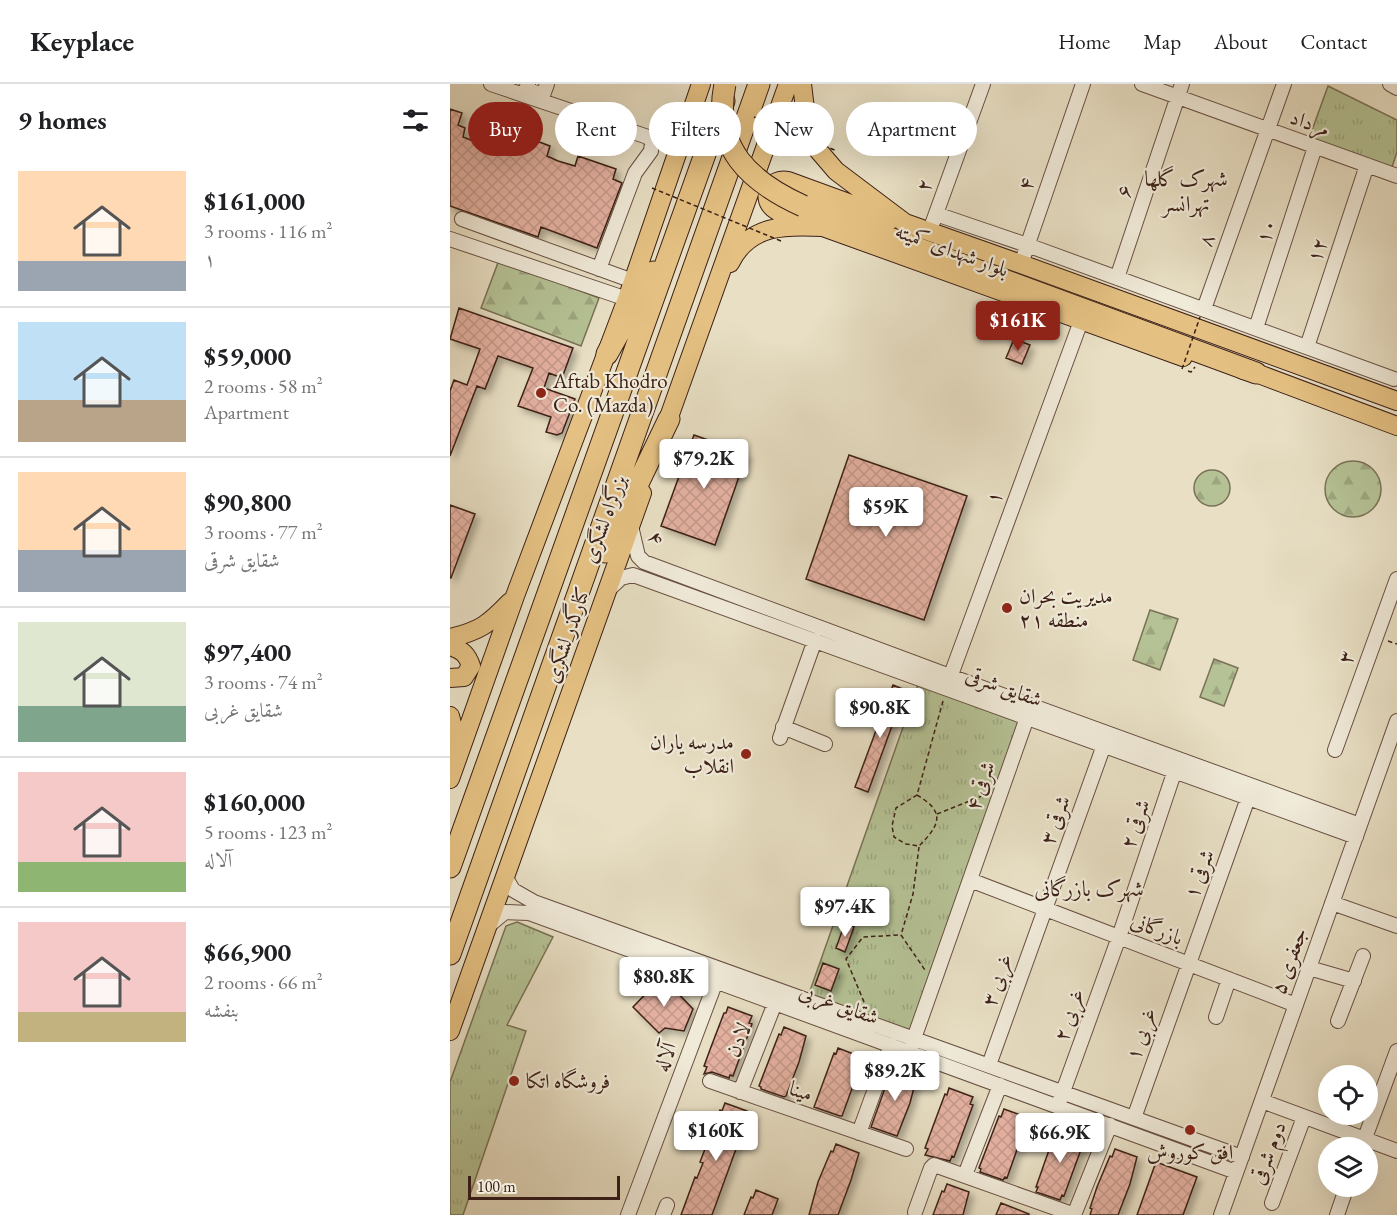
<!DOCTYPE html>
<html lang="en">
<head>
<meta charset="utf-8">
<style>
	body { margin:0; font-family:"EB Garamond",Amiri,serif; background:#f6f6f6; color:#202124; height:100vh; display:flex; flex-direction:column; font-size:22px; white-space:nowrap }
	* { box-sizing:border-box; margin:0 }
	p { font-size:20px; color:#757577 }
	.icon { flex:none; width:33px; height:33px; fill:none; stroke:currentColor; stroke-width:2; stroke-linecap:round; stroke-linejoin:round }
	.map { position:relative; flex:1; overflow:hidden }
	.drawer { display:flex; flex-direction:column; background:#fff; width:450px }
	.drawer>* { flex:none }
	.hud { position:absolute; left:18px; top:18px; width:570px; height:54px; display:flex; gap:12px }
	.controls { position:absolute; left:868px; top:981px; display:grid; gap:12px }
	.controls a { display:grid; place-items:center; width:60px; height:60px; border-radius:50%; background:#fff; box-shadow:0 6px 24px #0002; font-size:30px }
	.scale { position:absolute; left:18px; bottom:15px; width:152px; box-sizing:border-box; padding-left:6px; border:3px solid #3d2117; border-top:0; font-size:16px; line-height:21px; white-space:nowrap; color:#3d2117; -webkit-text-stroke:4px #f0ead9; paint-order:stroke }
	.price { position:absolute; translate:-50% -51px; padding:0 14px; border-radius:6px; background:#fff; color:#222; font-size:20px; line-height:39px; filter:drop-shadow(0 2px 3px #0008) }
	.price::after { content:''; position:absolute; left:50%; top:36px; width:18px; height:14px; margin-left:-9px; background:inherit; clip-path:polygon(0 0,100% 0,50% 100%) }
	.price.current { background:#8f2418; color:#fff }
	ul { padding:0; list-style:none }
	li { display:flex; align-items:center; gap:18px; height:150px; padding:0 18px }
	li+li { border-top:2px solid #e0e0e0 }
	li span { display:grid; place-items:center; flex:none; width:168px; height:120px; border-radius:0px; color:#555 }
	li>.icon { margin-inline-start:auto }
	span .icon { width:72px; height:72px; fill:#fffc; stroke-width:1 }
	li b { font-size:26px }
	h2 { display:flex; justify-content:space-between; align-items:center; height:72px; padding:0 18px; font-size:26px }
	.pill { padding:0 21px; border-radius:27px; background:#fff; box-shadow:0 6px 24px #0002; font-size:21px; line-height:54px }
	.pill.current { background:#8f2418; color:#fff }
	header { display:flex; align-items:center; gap:36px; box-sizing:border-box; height:84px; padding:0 30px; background:#fff; border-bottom:2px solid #e0e0e0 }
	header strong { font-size:28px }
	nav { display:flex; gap:33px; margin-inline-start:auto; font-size:21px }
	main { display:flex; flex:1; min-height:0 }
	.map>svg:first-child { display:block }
	.forest { fill:url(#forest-firs); stroke:#797256; stroke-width:1.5 }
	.park { fill:url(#park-tufts); stroke:#797256; stroke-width:1.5 }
	.building { fill:url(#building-cross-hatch); stroke:#3d2117; stroke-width:1.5; filter:url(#shadow) }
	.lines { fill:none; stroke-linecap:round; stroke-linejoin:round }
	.minor-casing { stroke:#685042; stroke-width:16 }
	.major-casing { stroke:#3d2117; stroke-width:20 }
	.highway-casing { stroke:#3d2117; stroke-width:23 }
	.path { stroke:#3d2117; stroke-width:1.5; stroke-dasharray:4.5 3; stroke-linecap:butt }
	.minor { stroke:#f0ead9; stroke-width:14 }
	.major { stroke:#e4c082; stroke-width:18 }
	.highway { stroke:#e4c082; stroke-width:21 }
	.highway-bridge-casing { stroke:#3d2117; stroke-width:23; stroke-linecap:butt }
	.path-bridge { stroke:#3d2117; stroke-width:1.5; stroke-dasharray:4.5 3; stroke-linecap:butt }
	.highway-bridge { stroke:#e4c082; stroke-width:21 }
	.poi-dot { fill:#8f2418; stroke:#f0ead9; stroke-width:2 }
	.labels { text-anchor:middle; stroke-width:4.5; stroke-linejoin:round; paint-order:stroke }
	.street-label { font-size:21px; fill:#3d2117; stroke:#f0ead9 }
	.poi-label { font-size:21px; fill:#3d2117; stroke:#f0ead9; text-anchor:start }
	.neighbourhood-label { font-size:22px; fill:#3d2117; stroke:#f0ead9 }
</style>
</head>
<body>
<header>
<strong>Keyplace</strong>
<nav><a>Home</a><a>Map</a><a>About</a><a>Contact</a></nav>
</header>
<main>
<section class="drawer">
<h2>9 homes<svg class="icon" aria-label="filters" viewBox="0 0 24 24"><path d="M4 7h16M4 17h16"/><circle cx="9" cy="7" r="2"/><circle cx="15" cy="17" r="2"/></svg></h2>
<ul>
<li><span style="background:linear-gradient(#ffd9b3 75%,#9aa5b1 0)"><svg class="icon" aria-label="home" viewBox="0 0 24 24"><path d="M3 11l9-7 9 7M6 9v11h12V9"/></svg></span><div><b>$161,000</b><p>3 rooms · 116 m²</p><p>۱</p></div></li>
<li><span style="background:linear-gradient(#bfe0f5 65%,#b9a48a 0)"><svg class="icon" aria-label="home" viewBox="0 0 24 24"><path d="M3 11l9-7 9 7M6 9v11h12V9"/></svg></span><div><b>$59,000</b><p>2 rooms · 58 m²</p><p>Apartment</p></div></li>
<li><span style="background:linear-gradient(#ffd9b3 65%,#9aa5b1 0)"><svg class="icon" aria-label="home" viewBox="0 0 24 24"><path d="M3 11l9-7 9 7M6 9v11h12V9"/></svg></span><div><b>$90,800</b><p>3 rooms · 77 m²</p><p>شقایق شرقی</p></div></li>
<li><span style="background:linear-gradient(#dfe7d0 70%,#7fa58c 0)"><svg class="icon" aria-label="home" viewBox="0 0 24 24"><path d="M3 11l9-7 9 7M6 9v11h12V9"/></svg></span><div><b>$97,400</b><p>3 rooms · 74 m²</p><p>شقایق غربی</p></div></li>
<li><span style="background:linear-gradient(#f6c9c9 75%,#8fb573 0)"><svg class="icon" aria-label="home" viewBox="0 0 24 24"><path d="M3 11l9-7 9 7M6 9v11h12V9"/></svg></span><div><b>$160,000</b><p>5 rooms · 123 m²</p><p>آلاله</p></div></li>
<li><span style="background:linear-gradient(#f6c9c9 75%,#c2b280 0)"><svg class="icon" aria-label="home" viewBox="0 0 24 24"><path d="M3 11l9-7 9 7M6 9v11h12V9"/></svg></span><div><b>$66,900</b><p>2 rooms · 66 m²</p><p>بنفشه</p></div></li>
</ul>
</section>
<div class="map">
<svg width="947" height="1131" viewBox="0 0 947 1131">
	<defs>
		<pattern id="forest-firs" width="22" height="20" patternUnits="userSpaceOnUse" patternTransform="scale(1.5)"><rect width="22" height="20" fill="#b5c295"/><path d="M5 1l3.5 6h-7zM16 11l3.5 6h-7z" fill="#9da680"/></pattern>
		<pattern id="park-tufts" width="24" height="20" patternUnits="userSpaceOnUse" patternTransform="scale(1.5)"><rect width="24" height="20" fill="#b5c295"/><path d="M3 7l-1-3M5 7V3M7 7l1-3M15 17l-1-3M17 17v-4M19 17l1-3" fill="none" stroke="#9da680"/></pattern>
		<pattern id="building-cross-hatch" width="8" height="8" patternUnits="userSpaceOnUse" patternTransform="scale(1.5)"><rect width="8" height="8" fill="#e4b1a1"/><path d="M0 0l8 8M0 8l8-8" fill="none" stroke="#c4988a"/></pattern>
		<filter id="shadow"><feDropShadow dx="4.5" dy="4.5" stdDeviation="3" flood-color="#0004"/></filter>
	</defs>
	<rect width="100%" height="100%" fill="#e8dfc4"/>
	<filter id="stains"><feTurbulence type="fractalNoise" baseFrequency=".00333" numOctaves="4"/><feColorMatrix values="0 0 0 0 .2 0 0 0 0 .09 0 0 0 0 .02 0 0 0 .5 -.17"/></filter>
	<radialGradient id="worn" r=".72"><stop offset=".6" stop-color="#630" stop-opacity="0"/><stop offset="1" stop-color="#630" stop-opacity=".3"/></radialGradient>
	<path class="forest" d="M49,176L149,214L131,262L31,224Z
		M875 405a28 28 0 1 1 56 0a28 28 0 1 1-56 0Z
		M744 404a18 18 0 1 1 36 0a18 18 0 1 1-36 0Z
		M700,526L728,535L710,586L683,576Z
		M764,575L788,584L774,622L750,613Z"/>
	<path class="park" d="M878,2L947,36V68L940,89L857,60Z
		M469,598L572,637L457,956L356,918Z
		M67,838L103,853L57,941L76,947L13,1131H0V998L56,842Z"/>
	<path class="building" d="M0,25L12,29L8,41L15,44L13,53L47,66L51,56L61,60L65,49L100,62L97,72L108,77L125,82L128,72L166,85L163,95L172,99L147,164L91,143L88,153L0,122Z
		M9,224L123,264L112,294L99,289L94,304L125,315L112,349L107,351L96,348L101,333L68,322L83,284L48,272L35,305L27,302L0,372V307L4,296L17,301L30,265L0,255Z
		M564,255L580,261L572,280L556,274Z
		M244,351L297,370L265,461L211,442Z
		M399,371L517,412L474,536L356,495Z
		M0,421L25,430L1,494H0Z
		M443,601L455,606L418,708L405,703Z
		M395,839L404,843L395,868L386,864Z
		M373,879L389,885L381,907L365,901Z
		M212,893L243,925L234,947L215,944L209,949L183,923Z
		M278,923L302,932L299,939L302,940L283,992L280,991L279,994L262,988L254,990L257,983L254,982L261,963L274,929H276Z
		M334,943L356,952L349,978L336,1012L334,1013L311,1005V1003L309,1002L329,950L331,951Z
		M388,964L411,973L409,979L411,980L392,1032H390L364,1023L384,969L386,970Z
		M445,983L467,992L460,1019L447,1052L421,1043L440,990L442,991Z
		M499,1004L523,1013L520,1020L523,1021L504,1073L502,1072L500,1077L475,1071L478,1065L475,1064L482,1045L495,1010L497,1011Z
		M275,1019L297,1027L290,1054L262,1131H231L245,1093L247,1094L253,1079L250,1078L270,1026L272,1027Z
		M554,1025L576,1033L569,1060L557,1094L555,1093L553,1096L530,1088L531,1085L529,1084L549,1032L551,1033Z
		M610,1043L633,1052L631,1059L633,1060L614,1112L612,1111L610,1116L586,1108L588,1103H586L605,1049H607Z
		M386,1060L409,1069L401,1096L388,1131H359L368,1098L381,1067L383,1068Z
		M665,1065L687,1073L680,1100L668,1131H640L642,1125L640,1124L647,1103L660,1072L662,1073Z
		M706,1078L747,1093L733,1131H687Z
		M497,1100L519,1108L513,1131H483L492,1107L494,1108Z
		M306,1106L328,1115L322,1131H294L301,1113L303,1114Z
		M551,1119L579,1130V1131H546Z"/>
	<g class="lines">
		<g class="minor-casing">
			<path id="minor" d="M41,0L198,53L202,58L201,67L185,89L149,185
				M78,0L76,5L93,11L97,0
				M692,0L947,92
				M940,0L947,4
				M486,130L577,161L944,295
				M12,135L183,197
				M483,138L533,0
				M0,155L177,215
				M571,180L633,0
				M667,194L732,0
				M754,225L834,0
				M806,244L865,63
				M857,263L917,81
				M181,442L188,472L194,478L500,592L910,741
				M158,506L171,494L183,491L906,753
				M498,599L631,237
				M333,643L375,660
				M330,654L365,556
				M885,666L947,495
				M56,794L63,806L84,818L792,1073
				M520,796L846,921
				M882,819L947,842
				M38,842L55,828L79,829L786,1088
				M859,884L904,897
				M766,933L779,895
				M888,937L913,872
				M461,963L580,625
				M539,981L654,661
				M260,997L456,1065
				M290,1008L325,919
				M610,1016L669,853L727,680
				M812,1017L947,1067
				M684,1034L798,714
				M409,1049L441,961
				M912,1062L947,967
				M515,1091L550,1001
				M822,1119L854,1033
				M465,1128L481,1084L484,1081L625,1131
				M178,1131L266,897
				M213,1131L217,1121
				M624,1131L660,1041
				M771,1131L947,637
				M887,1131L897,1102"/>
		</g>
		<g class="major-casing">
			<path id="major" d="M352,0L355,25L368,66L386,87L455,139L571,180L947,317
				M354,138C345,135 331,131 323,124C310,112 322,93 338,97L442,135
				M280,179C299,140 336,141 373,143L733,273
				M793,286L806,289L947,342
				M214,347L338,0
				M0,554C30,547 39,540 60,518
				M0,562C12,566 17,570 21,582L14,593L0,594
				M0,632L9,668
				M0,695L65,512L177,215L251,0
				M0,947L192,409"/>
		</g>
		<g class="highway-casing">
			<path id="highway" d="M353,122L806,289
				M157,270L203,188
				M155,468L219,335
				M0,783L274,17
				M0,870L309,0"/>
		</g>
		<path class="path" d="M738,287L741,288L745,283
			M938,557L947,560
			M467,711C496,728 490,741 469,762L456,760L444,753L442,742L446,724L467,711L493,617
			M487,730L537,710
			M469,763L463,810L451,851L475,886
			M417,925L396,875L413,853L450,851"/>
		<use href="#minor" class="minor"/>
		<use href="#major" class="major"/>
		<use href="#highway" class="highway"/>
		<g class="highway-bridge-casing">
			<path id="highway-bridge" d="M275,0C262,64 300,98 353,122"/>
		</g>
		<path class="path-bridge" d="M304,33L387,67
			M202,104L331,157
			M732,285L750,233"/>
		<use href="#highway-bridge" class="highway-bridge"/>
	</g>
	<g class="poi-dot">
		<circle cx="91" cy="309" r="6"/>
		<circle cx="557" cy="524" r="6"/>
		<circle cx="296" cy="670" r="6"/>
		<circle cx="64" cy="997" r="6"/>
		<circle cx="740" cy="1046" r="6"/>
	</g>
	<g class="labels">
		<g class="street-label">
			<text transform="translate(860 39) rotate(20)" y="7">مرداد</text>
			<text transform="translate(576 100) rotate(-71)" y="7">۴</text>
			<text transform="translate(474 101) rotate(-70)" y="7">۲</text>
			<text transform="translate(674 107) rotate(-72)" y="7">۶</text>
			<text transform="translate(816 147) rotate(-72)" y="7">۱۰</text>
			<text transform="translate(756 156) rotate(-70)" y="7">۸</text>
			<text transform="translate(502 166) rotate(20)" y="7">بلوار شهدای کمیته</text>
			<text transform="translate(867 166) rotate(-72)" y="7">۱۲</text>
			<text transform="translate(544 413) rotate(-70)" y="7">۱</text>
			<text transform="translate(154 435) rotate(-70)" y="7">بزرگراه لشگری</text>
			<text transform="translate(206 454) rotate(72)" y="7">۴</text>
			<text transform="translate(117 551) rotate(-71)" y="7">کنارگذر لشگری</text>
			<text transform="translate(896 573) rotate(-70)" y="7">۳</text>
			<text transform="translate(554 603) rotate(20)" y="7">شقایق شرقی</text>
			<text transform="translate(530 702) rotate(-71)" y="7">۴ شرقی</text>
			<text transform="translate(605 736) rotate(-70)" y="7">۳ شرقی</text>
			<text transform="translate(685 740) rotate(-71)" y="7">۲ شرقی</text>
			<text transform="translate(749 790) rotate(-70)" y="7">۱ شرقی</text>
			<text transform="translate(707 845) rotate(21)" y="7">بازرگانی</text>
			<text transform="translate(839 877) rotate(-70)" y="7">جعفری ۵</text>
			<text transform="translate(547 896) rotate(-70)" y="7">۳ غربی</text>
			<text transform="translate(389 920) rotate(20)" y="7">شقایق غربی</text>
			<text transform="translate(619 931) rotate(-70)" y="7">۲ غربی</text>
			<text transform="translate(691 950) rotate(-70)" y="7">۱ غربی</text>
			<text transform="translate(288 956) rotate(-68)" y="7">لادن</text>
			<text transform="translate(215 973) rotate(-70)" y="7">آلاله</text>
			<text transform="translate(351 1007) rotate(19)" y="7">مینا</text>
			<text transform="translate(818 1069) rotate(-69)" y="7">دوم شرقی</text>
		</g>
		<g class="poi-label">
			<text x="103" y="304">Aftab Khodro<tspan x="103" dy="24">Co. (Mazda)</tspan></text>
			<text x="569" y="519">مدیریت بحران<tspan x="569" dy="24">منطقه ۲۱</tspan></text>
			<text x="284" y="665" text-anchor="end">مدرسه یاران<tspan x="284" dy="24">انقلاب</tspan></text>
			<text x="76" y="1004">فروشگاه اتکا</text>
			<text x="740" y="1075" text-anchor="middle">افق کوروش</text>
		</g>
		<g class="neighbourhood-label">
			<text x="736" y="102">شهرک گلها<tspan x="736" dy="25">تهرانسر</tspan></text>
			<text x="639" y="812">شهرک بازرگانی</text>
		</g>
	</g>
	<rect width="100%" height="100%" filter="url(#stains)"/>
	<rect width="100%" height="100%" fill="url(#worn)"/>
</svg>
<div class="controls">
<a><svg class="icon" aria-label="locate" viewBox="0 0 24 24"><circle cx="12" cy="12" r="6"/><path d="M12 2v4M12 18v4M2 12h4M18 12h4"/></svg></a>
<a><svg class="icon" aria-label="layers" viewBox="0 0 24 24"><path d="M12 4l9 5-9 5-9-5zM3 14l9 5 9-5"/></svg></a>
</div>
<div class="scale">100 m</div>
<b class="price current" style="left:568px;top:268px">$161K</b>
<b class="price" style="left:254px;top:406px">$79.2K</b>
<b class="price" style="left:436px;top:454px">$59K</b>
<b class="price" style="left:430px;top:655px">$90.8K</b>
<b class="price" style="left:395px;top:854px">$97.4K</b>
<b class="price" style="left:214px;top:924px">$80.8K</b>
<b class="price" style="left:445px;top:1018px">$89.2K</b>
<b class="price" style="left:266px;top:1078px">$160K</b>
<b class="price" style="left:610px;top:1080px">$66.9K</b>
<div class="hud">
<a class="pill current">Buy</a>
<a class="pill">Rent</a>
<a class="pill">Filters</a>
<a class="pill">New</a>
<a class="pill">Apartment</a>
</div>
</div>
</main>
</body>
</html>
